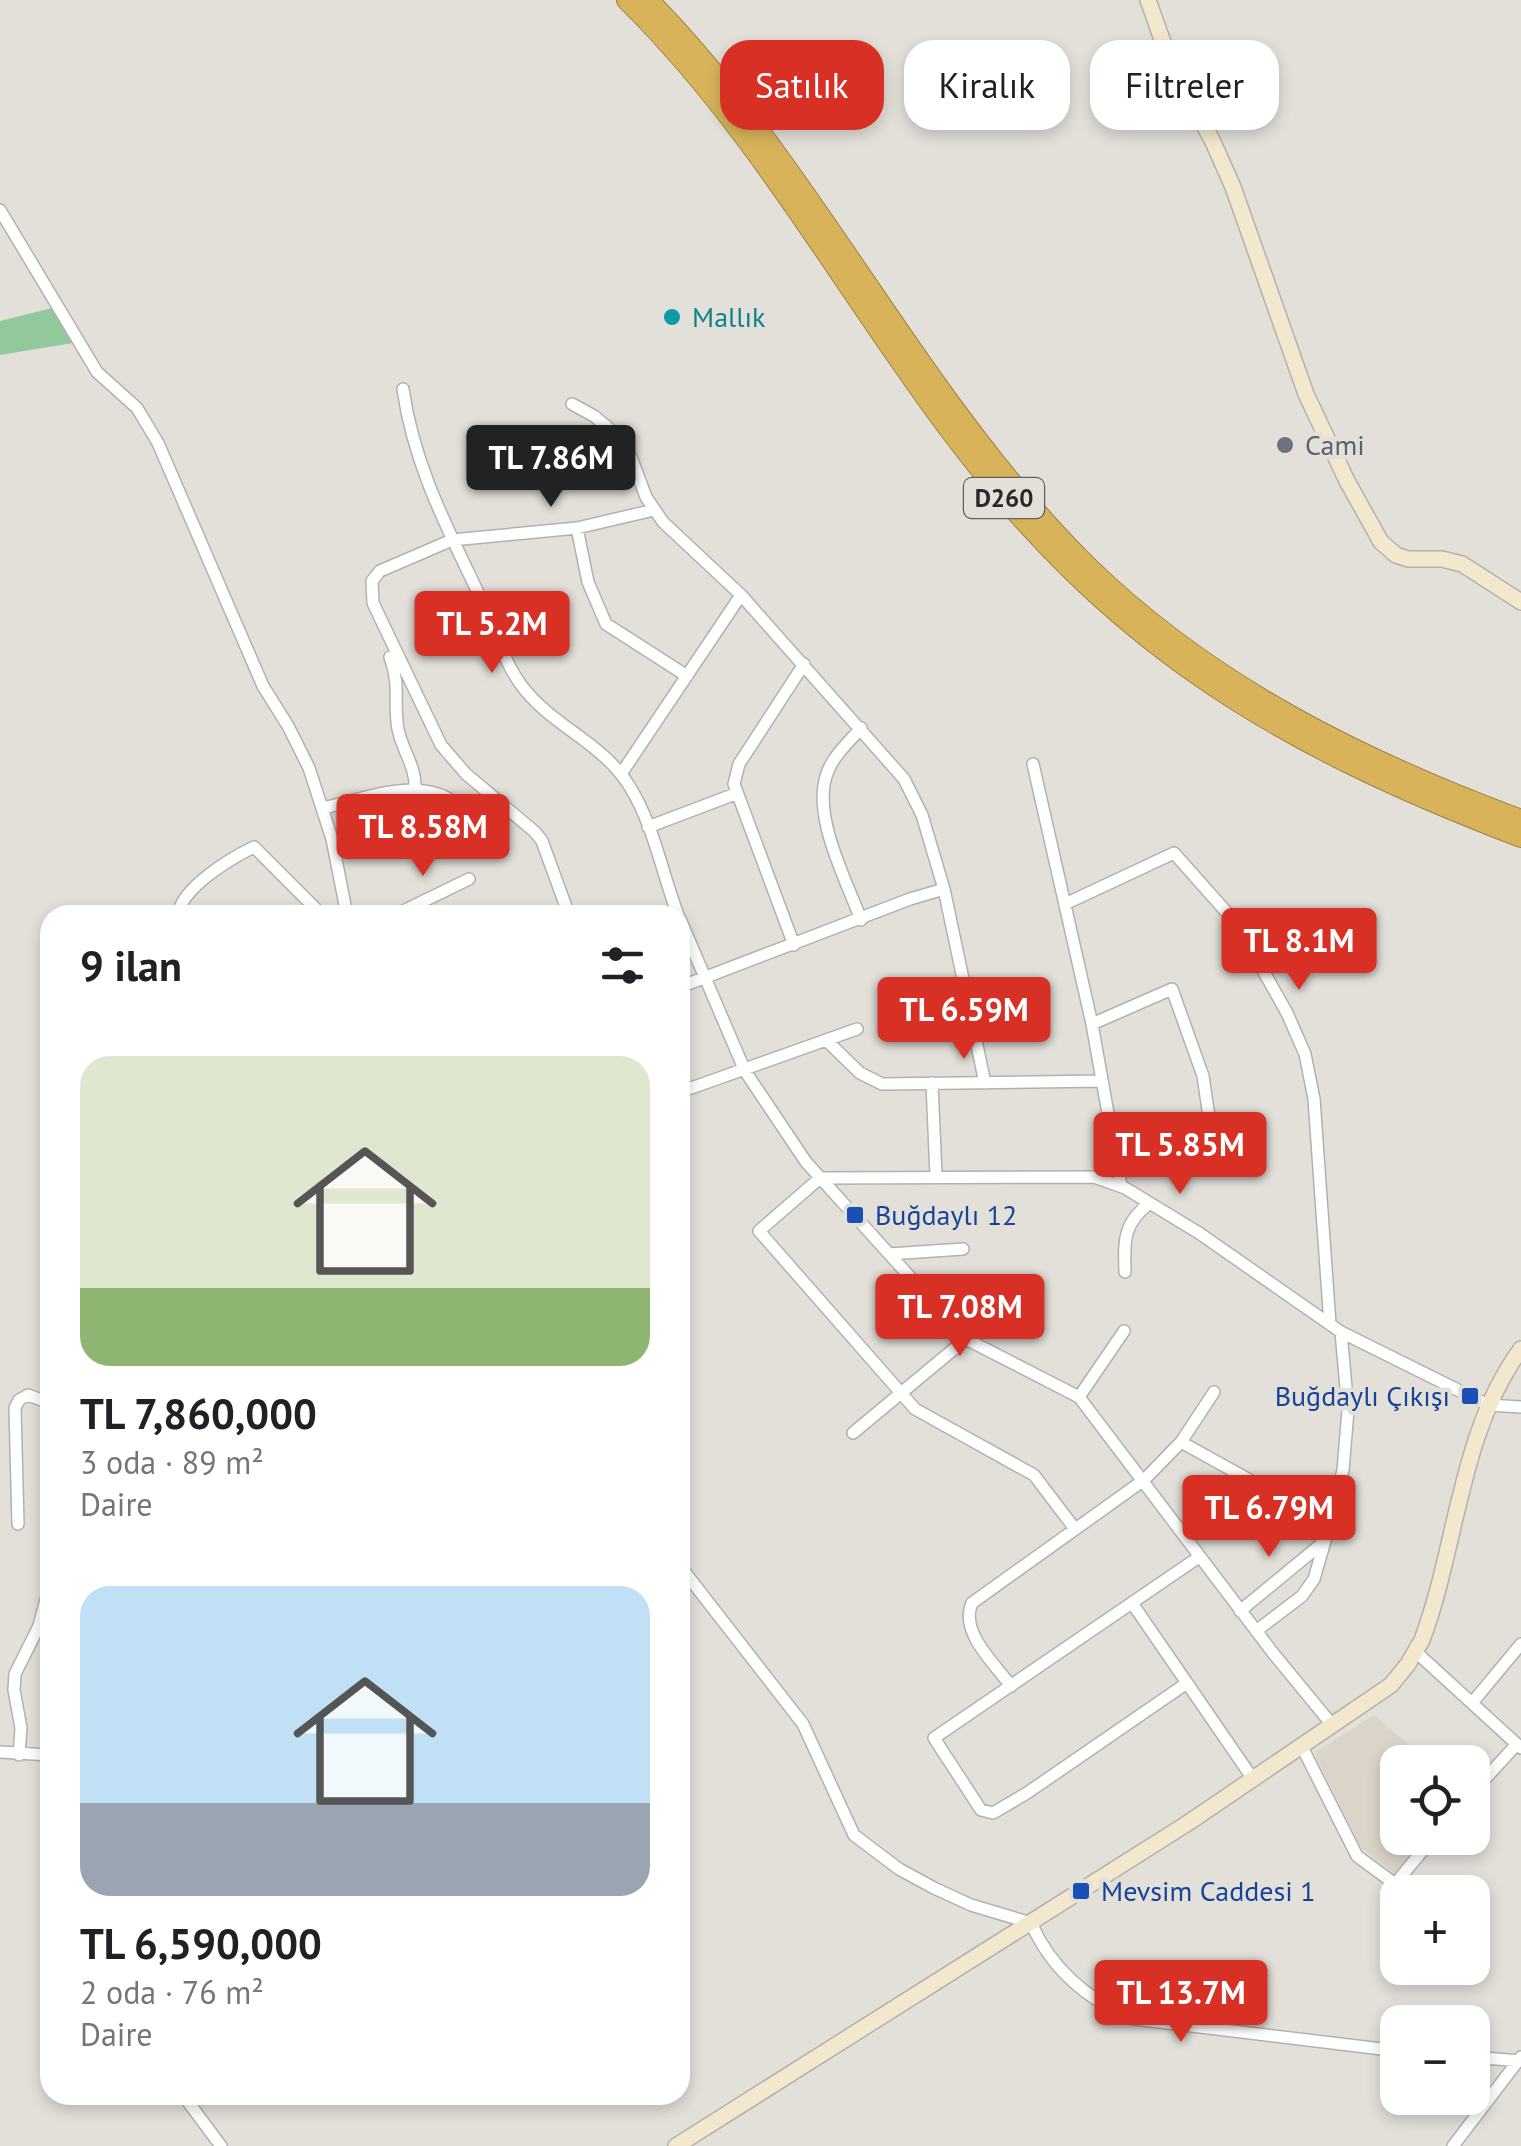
<!DOCTYPE html>
<html lang="tr">
<head>
<meta charset="utf-8">
<style>
	body { margin:0; font-family:"PT Sans",sans-serif; background:#f2f2f2; color:#202124; height:100vh; display:flex; flex-direction:column; font-size:38px; white-space:nowrap }
	* { box-sizing:border-box; margin:0 }
	p { font-size:32px; color:#757577 }
	.icon { flex:none; width:55px; height:55px; fill:none; stroke:currentColor; stroke-width:2; stroke-linecap:round; stroke-linejoin:round }
	.map { position:relative; flex:1; overflow:hidden }
	.panel { position:absolute; left:40px; top:905px; width:650px; height:1200px; display:flex; flex-direction:column; background:#fff; border-radius:30px; box-shadow:0 5px 15px #0003 }
	.panel>* { flex:none }
	.top-card { position:absolute; left:720px; top:40px; width:650px; height:90px; display:flex; gap:20px }
	.controls { position:absolute; left:1380px; top:1745px; display:grid; gap:20px }
	.controls a { display:grid; place-items:center; width:110px; height:110px; border-radius:20px; background:#fff; box-shadow:0 5px 15px #0003; font-size:50px }
	.price { position:absolute; translate:-50% -85px; padding:0 22px; border-radius:10px; background:#d93025; color:#fff; font-size:32px; line-height:65px; filter:drop-shadow(0 2px 5px #0008) }
	.price::after { content:''; position:absolute; left:50%; top:60px; width:30px; height:22px; margin-left:-15px; background:inherit; clip-path:polygon(0 0,100% 0,50% 100%) }
	.price.active { background:#222; color:#fff }
	ul { padding:0; list-style:none }
	li { display:grid; align-content:center; gap:20px; height:530px; padding:0 40px }
	li span { display:grid; place-items:center; height:310px; border-radius:30px; color:#555 }
	li>.icon { margin-inline-start:auto }
	span .icon { width:180px; height:180px; fill:#fffc; stroke-width:1 }
	li b { font-size:42px }
	h2 { display:flex; justify-content:space-between; align-items:center; height:120px; padding:0 40px; font-size:42px }
	.chip { padding:0 35px; border-radius:30px; background:#fff; box-shadow:0 5px 15px #0003; font-size:35px; line-height:90px }
	.chip.active { background:#d93025; color:#fff }
	.map>svg:first-child { display:block }
	.built { fill:#dbd5c9 }
	.green { fill:#91c89c }
	.lines { fill:none; stroke-linecap:round; stroke-linejoin:round }
	.street-casing { stroke:#b4b1ac; stroke-width:14 }
	.secondary-casing { stroke:#b4b1ac; stroke-width:18 }
	.highway-casing { stroke:#9b8348; stroke-width:22 }
	.street { stroke:#fff; stroke-width:11 }
	.secondary { stroke:#f3e8cd; stroke-width:15 }
	.highway { stroke:#d8b359; stroke-width:20 }
	.culture-dot { fill:#0f9aa8; stroke:#e3e0da; stroke-width:4 }
	.worship-dot { fill:#6b7280; stroke:#e3e0da; stroke-width:4 }
	.transit-dot { fill:#1a4fb4; stroke:#e3e0da; stroke-width:4 }
	.labels { text-anchor:middle; stroke-width:9; stroke-linejoin:round; paint-order:stroke }
	.shield { fill:#e3e0da; stroke:#62605d; stroke-width:2.5 }
	.shield-label { font-size:25px; font-weight:bold; fill:#2a2927 }
	.culture-label { font-size:28px; fill:#0d838f; stroke:#e3e0da; text-anchor:start }
	.worship-label { font-size:28px; fill:#5b616d; stroke:#e3e0da; text-anchor:start }
	.transit-label { font-size:28px; fill:#164399; stroke:#e3e0da; text-anchor:start }
</style>
</head>
<body>
<div class="map">
<svg width="1521" height="2146" viewBox="0 0 1521 2146">
	<rect width="100%" height="100%" fill="#e3e0da"/>
	<path class="built" d="M1374,1715L1428,1762H1398V1838H1428L1396,1874L1362,1849L1316,1757L1317,1751Z"/>
	<path class="green" d="M52,308L73,343L0,355V321Z"/>
	<g class="lines">
		<g class="street-casing">
			<path id="street" d="M0,210L97,372L137,408L158,443L263,686L288,726L309,768L332,839L347,915
				M403,389C414,467 449,531 482,601C495,630 505,666 525,690C556,728 604,744 630,787C654,826 662,873 678,915
				M572,404L594,416L619,437L631,457L646,497L663,522L741,595L904,779L922,815L944,889L985,1083
				M577,528L588,582L606,624L687,676
				M390,657C401,687 393,702 398,729C402,751 417,767 415,791
				M861,728C849,742 834,755 828,771C810,813 846,879 861,920
				M1033,764L1092,1024L1121,1186
				M621,774L741,595
				M323,808C365,799 425,773 461,808
				M648,827L735,794
				M1065,904L1174,853L1237,924L1287,1013L1305,1054L1314,1099L1330,1324
				M178,915C181,888 231,858 254,847L322,915
				M395,915L469,879
				M569,915L542,841L535,832L466,774L441,745L373,603L372,581L380,571L452,540L577,528L654,510
				M680,919L745,1071L806,1162L966,1339L1079,1397L1273,1653L1333,1726
				M794,945L734,784L739,764L804,664
				M680,987L910,899L944,889
				M1092,1024L1172,989L1203,1076L1216,1164
				M826,1040L860,1073L882,1084L1102,1081
				M932,1083L936,1176
				M680,1092L857,1029
				M889,1254L963,1249
				M1125,1272C1124,1241 1123,1223 1150,1203
				M1079,1397L1124,1331
				M853,1433L966,1339
				M1181,1442L1329,1524
				M18,1524L15,1408L19,1400L28,1395L50,1403
				M1075,1529L1034,1475L915,1409L759,1231L820,1178L1094,1177L1125,1188L1199,1233L1341,1332L1488,1405L1521,1407
				M680,1566L803,1724L854,1835L899,1869L934,1888L971,1905L1031,1923C1052,1970 1087,2000 1134,2019L1398,2051
				M1132,1603L1253,1779
				M1240,1611L1325,1541
				M1256,1631L1302,1596L1314,1579L1325,1541L1343,1470L1348,1410L1341,1332
				M1416,1652L1521,1748
				M1187,1683L1027,1793L993,1813L981,1810L934,1738L1199,1557
				M1011,1686C995,1664 959,1632 972,1603L1144,1480L1181,1442L1214,1392
				M1472,1703L1521,1644
				M1302,1747L1357,1856L1395,1884L1433,1838
				M0,1752L50,1755
				M19,1755L21,1728L14,1690L15,1674L39,1626L48,1592
				M1472,1793L1517,1744
				M1472,2057L1521,2061
				M183,2095L221,2146
				M1453,2146L1521,2057"/>
		</g>
		<g class="secondary-casing">
			<path id="secondary" d="M1148,0L1170,62L1213,142L1233,187L1306,394L1347,481L1381,542L1396,555L1408,559H1442L1462,564L1521,602
				M676,2146L1188,1823L1391,1685L1408,1664L1422,1640C1458,1543 1459,1434 1521,1349"/>
		</g>
		<g class="highway-casing">
			<path id="highway" d="M627,0C756,127 842,286 950,430C1110,644 1275,743 1521,837
				M648,0C760,114 841,251 933,380C980,446 1030,510 1087,566C1210,686 1362,761 1521,820"/>
		</g>
		<use href="#street" class="street"/>
		<use href="#secondary" class="secondary"/>
		<use href="#highway" class="highway"/>
	</g>
	<circle class="culture-dot" cx="672" cy="317" r="10"/>
	<circle class="worship-dot" cx="1285" cy="445" r="10"/>
	<g class="transit-dot">
		<rect x="845" y="1205" width="20" height="20" rx="5"/>
		<rect x="1460" y="1386" width="20" height="20" rx="5"/>
		<rect x="1071" y="1881" width="20" height="20" rx="5"/>
	</g>
	<g class="labels">
		<rect class="shield" x="964" y="478" width="80" height="40" rx="8"/>
		<g class="shield-label">
			<text x="1004" y="507">D260</text>
		</g>
		<g class="culture-label">
			<text x="692" y="327">Mallık</text>
		</g>
		<g class="worship-label">
			<text x="1305" y="455">Cami</text>
		</g>
		<g class="transit-label">
			<text x="875" y="1225">Buğdaylı 12</text>
			<text x="1450" y="1406" text-anchor="end">Buğdaylı Çıkışı</text>
			<text x="1101" y="1901">Mevsim Caddesi 1</text>
		</g>
	</g>
</svg>
<div class="controls">
<a><svg class="icon" aria-label="locate" viewBox="0 0 24 24"><circle cx="12" cy="12" r="6"/><path d="M12 2v4M12 18v4M2 12h4M18 12h4"/></svg></a>
<a>+</a>
<a>−</a>
</div>
<b class="price active" style="left:551px;top:510px">TL 7.86M</b>
<b class="price" style="left:492px;top:676px">TL 5.2M</b>
<b class="price" style="left:423px;top:879px">TL 8.58M</b>
<b class="price" style="left:1299px;top:993px">TL 8.1M</b>
<b class="price" style="left:964px;top:1062px">TL 6.59M</b>
<b class="price" style="left:1180px;top:1197px">TL 5.85M</b>
<b class="price" style="left:960px;top:1359px">TL 7.08M</b>
<b class="price" style="left:1269px;top:1560px">TL 6.79M</b>
<b class="price" style="left:1181px;top:2045px">TL 13.7M</b>
<div class="top-card">
<a class="chip active">Satılık</a>
<a class="chip">Kiralık</a>
<a class="chip">Filtreler</a>
</div>
<section class="panel">
<h2>9 ilan<svg class="icon" aria-label="filters" viewBox="0 0 24 24"><path d="M4 7h16M4 17h16"/><circle cx="9" cy="7" r="2"/><circle cx="15" cy="17" r="2"/></svg></h2>
<ul>
<li><span style="background:linear-gradient(#dfe7d0 75%,#8fb573 0)"><svg class="icon" aria-label="home" viewBox="0 0 24 24"><path d="M3 11l9-7 9 7M6 9v11h12V9"/></svg></span><div><b>TL 7,860,000</b><p>3 oda · 89 m²</p><p>Daire</p></div></li>
<li><span style="background:linear-gradient(#bfe0f5 70%,#9aa5b1 0)"><svg class="icon" aria-label="home" viewBox="0 0 24 24"><path d="M3 11l9-7 9 7M6 9v11h12V9"/></svg></span><div><b>TL 6,590,000</b><p>2 oda · 76 m²</p><p>Daire</p></div></li>
</ul>
</section>
</div>
</body>
</html>
